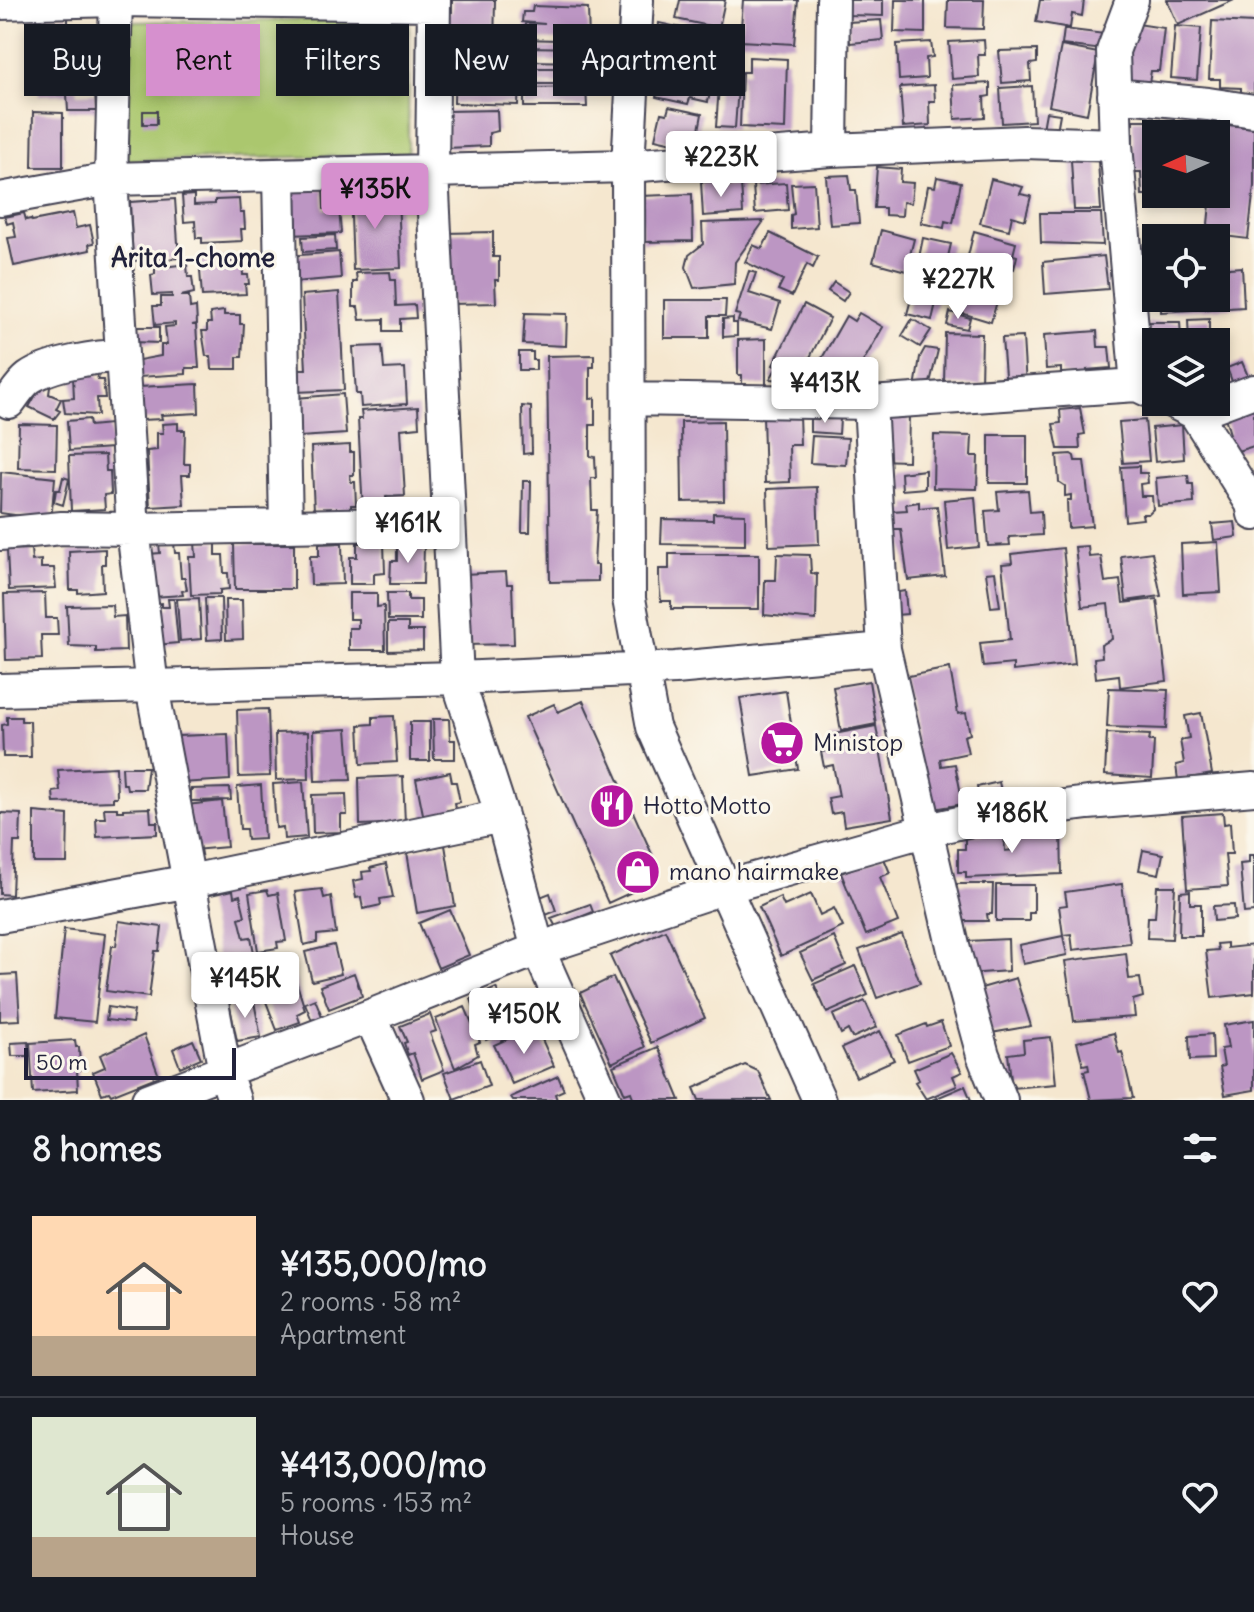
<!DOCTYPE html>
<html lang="en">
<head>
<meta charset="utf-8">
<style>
	body { margin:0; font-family:Delius,sans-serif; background:#20242c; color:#f1f3f6; height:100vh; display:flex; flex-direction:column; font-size:30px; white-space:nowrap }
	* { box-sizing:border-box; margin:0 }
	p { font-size:26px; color:#9ea1a6 }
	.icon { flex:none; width:44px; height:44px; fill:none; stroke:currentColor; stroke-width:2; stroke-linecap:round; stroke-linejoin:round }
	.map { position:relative; height:1100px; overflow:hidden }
	.side { display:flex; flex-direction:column; background:#171b24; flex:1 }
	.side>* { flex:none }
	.banner { position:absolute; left:24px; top:24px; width:800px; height:72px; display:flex; gap:16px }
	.needle { width:52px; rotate:267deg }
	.tools { position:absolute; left:1142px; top:120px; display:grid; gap:16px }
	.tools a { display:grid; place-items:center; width:88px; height:88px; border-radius:0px; background:#171b24; box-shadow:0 4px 12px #0003; font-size:40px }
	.scale { position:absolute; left:24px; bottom:20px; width:212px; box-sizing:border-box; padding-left:8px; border:4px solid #22223b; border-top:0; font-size:22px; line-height:28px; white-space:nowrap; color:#22223b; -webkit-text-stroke:6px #fbf7ec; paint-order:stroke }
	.price { position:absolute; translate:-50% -68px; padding:0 18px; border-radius:8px; background:#fff; color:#222; font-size:26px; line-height:52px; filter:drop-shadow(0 2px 4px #0008) }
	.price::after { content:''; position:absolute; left:50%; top:48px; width:24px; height:18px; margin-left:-12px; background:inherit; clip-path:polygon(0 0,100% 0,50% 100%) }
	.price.current { background:#d690ce; color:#111 }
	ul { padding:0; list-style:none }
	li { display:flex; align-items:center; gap:24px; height:200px; padding:0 32px }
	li+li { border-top:2px solid #363941 }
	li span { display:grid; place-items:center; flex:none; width:224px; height:160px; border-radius:0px; color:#555 }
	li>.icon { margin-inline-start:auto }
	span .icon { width:96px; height:96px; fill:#fffc; stroke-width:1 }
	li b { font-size:34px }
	h2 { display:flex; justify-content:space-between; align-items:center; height:96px; padding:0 32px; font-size:34px }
	.tag { padding:0 28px; border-radius:0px; background:#171b24; box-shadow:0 4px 12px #0003; font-size:28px; line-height:72px }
	.tag.current { background:#d690ce; color:#111 }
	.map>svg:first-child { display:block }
	.green { fill:#abc76e; stroke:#667454; stroke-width:2 }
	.building { fill:#bc96c3 }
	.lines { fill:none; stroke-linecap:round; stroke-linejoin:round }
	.minor-casing { stroke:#424051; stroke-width:36 }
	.minor { stroke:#fff; stroke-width:32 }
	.labels { text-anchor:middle; stroke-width:6; stroke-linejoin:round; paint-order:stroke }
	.poi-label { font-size:24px; fill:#22223b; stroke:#fbf7ec; text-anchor:start }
	.neighbourhood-label { font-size:26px; font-weight:bold; fill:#22223b; stroke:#fbf7ec }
</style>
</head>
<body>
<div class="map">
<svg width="1254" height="1100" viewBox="0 0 1254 1100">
	<rect width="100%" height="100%" fill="#fbf7ec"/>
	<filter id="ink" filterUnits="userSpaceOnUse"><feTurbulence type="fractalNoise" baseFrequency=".0125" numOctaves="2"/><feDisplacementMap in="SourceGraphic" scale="16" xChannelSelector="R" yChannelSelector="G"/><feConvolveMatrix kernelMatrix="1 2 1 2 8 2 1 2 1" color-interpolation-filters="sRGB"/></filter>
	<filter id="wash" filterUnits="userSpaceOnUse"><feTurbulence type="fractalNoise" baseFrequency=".006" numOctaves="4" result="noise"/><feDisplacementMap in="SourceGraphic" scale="32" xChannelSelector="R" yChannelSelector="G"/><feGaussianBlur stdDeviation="1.8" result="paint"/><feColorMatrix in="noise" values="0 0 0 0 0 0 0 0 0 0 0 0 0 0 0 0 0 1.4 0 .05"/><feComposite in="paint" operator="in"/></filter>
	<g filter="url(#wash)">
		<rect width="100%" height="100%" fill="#f5e7cf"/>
		<path class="green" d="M409,18L408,155L127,160L130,22Z"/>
		<g id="blocks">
			<path class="building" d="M452,0H495L494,47L467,44V41L444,39V13L452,12Z
				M680,0H725L719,28L676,19Z
				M743,0H798L794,44L740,41Z
				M848,0H883V16L848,15Z
				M895,0H925V33L894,32Z
				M948,0H984L983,29L947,28Z
				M1040,0H1084L1082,16L1072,14L1070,28L1036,22Z
				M1167,0H1234L1178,25Z
				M533,6L588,8L589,41L525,39V23L545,24L522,22L523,12H532Z
				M68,16V36H83V57L76,58L77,94L95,93L96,111H68L67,94L39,95L38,64H32V32L36,31V17Z
				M881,20L883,40L850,43L848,22Z
				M1212,21L1254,23V96L1241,95V88L1220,87V79H1209Z
				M659,23L722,37L708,102L690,98L688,104L656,97L666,47L655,44Z
				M1131,23L1164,28L1159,71H1151L1149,83L1124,80Z
				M1175,26L1201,28L1197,80L1171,78Z
				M1064,29L1105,34L1103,50L1062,45Z
				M984,40L985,55H978L979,77L952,79L949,42Z
				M931,42L933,57L926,58L927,78L899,80L897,44Z
				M1061,46L1098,53L1087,114L1049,106Z
				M523,47L586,48V62L524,61Z
				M1037,50V63L1030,64L1031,81L1002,83L999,51Z
				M455,54L520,55L518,105L454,103Z
				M749,57L787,59L785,129L740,127L742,72H749Z
				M532,68H585V84H531Z
				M990,83V96L984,97L985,117L955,119L953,85Z
				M934,85L935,101H929L930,125L903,127L900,87Z
				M719,86L738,87L735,128L716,127Z
				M1032,86L1034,121L1002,123L1000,88Z
				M586,87L587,107H524V88Z
				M669,107L702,114L697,141L675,137L673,143L655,139L661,113L667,114Z
				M497,110L498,131L489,133V146L447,148L448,111Z
				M143,111H157V124H143Z
				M33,112L63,113V167H32Z
				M1046,112L1060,114L1057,131L1043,129Z
				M1133,120H1174V134H1156V195H1142L1141,172H1133Z
				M1190,121L1211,124L1210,134H1188Z
				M1219,124L1254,128V186L1248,239L1207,234L1211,194H1216Z
				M1071,160L1098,161L1101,210H1074Z
				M877,167L901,169L900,182L913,183L911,203L903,202L902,216L885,215V208H874Z
				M849,175L851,190H856L859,223L830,225L826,176Z
				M937,177L961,182L953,223L945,221L944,228L921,223L928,186L935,187Z
				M991,179L1023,187L1020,194L1031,196L1025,220L1012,216L1009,230L980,223Z
				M719,181V186L741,184L743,213L703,216L701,182Z
				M786,183L788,210L755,213L753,185Z
				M814,183L817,227L791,229V215L794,214L791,184Z
				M323,189L324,209L339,208L341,233L289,235L293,190Z
				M350,189H372V198L398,197L401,268L353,270Z
				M692,194L693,241L642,242L640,196Z
				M194,195V205L215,204V200L239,199L240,213H244L245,229H241L242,241L202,243V238H196L195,221L184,222L182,196Z
				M175,199L179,258L133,261L130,202Z
				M24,213L26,220L31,219L32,221L73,213L76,228L90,225L94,243L89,244L90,250L14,266L8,238L16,237L13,222L7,224L5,217Z
				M1040,213H1101L1103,245L1041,243Z
				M764,221L735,262L734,284L694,288L686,267L689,255L703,244L702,223Z
				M881,230L914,239L906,271L873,262Z
				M974,231L1016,243L1013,255L1017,256L1014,269L1009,267L1008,271L967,260Z
				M493,232V257H499V280H495L496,303L451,304L445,233Z
				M770,233L818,257L813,268L807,264L792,296L778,290L783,280L745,262L753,245L762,249Z
				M335,235L336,250L303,252L302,237Z
				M923,238L951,244L943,278L916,272Z
				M339,252L341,278L294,282L288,256Z
				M1104,256L1108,289L1045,294L1043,262Z
				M228,257V262L242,261L243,275H248L249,284H245L246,294L202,296L199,258Z
				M187,264L188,277H192L194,293L181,296H189L190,308L196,307L197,324L192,325H196L199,368H186V374L139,377V360L161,356V345H167L165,327L175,326V323L155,325L153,306H161V297H172V294L153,295L151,275L155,274V268Z
				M968,264L1005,274L991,322L955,311Z
				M1242,267L1244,307L1161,312V298H1216V269Z
				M749,271L756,273L749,293L780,303L772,329L738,321L740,315L735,314Z
				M390,272L391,280H395L396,306L415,305L416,318L400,319V331H384V319L360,320L358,307H353V282H357L356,273Z
				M916,281L940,286L932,320L907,314Z
				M834,282L849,292L843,301L828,291Z
				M339,292L344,390L295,392L294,369H306L302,295Z
				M664,300H726L725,316H709V338H664Z
				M804,304L830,318L800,377L791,373L787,380L770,379L777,367L773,365Z
				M224,311V315H240V324H244L242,357H237V369H212L211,356H206L202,331H207V323H211L210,313Z
				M950,312L970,318L967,329L947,325Z
				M525,313L567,314L566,346L523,344Z
				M859,313L883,327L852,381L841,375L834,386L813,374L846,316L854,321Z
				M733,318V323H737V336L723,337V319Z
				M912,319L931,330L920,347L902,336Z
				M1209,319V342H1189L1188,320Z
				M1148,322H1180L1181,338H1170V342H1156V354H1153V334L1148,335Z
				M133,327H159V343L134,342Z
				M1097,331L1098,347H1109L1111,368L1087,370L1089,382L1061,374V368L1046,369L1044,335Z
				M945,333L982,334L981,385H944Z
				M1023,337L1026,387L1006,388L1002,338Z
				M766,339V385H742V375H738V340Z
				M382,346L384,369L405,368L407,404L361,407L360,394H356L353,347Z
				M925,348L938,350L928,391L915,388L920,357Z
				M519,352H533V360H536V370H519Z
				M594,355V367H590V399L595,398V425H590V456L595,457L596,478H591L592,510H597L594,565H598V581L550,582L547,356Z
				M1242,362L1251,383L1235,389L1227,368Z
				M97,374L98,380H103L105,398H97L98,415L65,413L63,399L74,398L73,376Z
				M42,384L50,387L49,394L61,399L56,409L60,411L54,419L29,407Z
				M198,384L199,413L161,415L162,419L141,420L139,387Z
				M343,394L346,434L299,437L296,398Z
				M522,406L531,407L532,453L523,454Z
				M418,407L419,427L401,429L405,496L386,497L387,509L363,511L358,419H362L361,411Z
				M1080,408L1085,434L1079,435L1080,449H1058L1053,424L1061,423L1060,410Z
				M1254,408V446L1234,452L1220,436L1230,434L1225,417Z
				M878,413L909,414L908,461L877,460Z
				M799,414L800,445H789L790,482L765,483L763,415Z
				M810,417L840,419L839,434L810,432Z
				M89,419L90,426L110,424L112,448L69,451L67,421Z
				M1145,420L1149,461L1123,463L1119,422Z
				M723,421L724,501L682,502L681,422Z
				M178,423V430H185L184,464H190V475H182L184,505L150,507L147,451L157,450V433H163L162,424Z
				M19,424L57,425L56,469L18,468Z
				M1182,425L1184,459L1155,462L1152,428Z
				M934,435L972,436L971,456H978L977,489L933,488Z
				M989,435H1027V483H989Z
				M812,436L848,438L846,465L810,463Z
				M350,445V452H354V475H350L351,482H355L356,505H351V509L314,510L311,447Z
				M1071,454L1074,456L1075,461H1084L1092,526L1068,528L1067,500H1071V495L1065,496V486L1059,482L1057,455Z
				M105,455L106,471H110L111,494L104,495L105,509L71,511L69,456Z
				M1139,466V473H1147L1148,483L1140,484L1141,496H1152L1153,509L1148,514H1142L1143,519L1125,521L1121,467Z
				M925,470V488L902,490L901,473Z
				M1,472L55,478L51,520L0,513Z
				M1188,475L1189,484H1193L1194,503L1158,506L1156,478Z
				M63,477L69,479L63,505L54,502L56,490H60Z
				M523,481H531L530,532H522Z
				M817,487L819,544L769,546L767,489Z
				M1028,490L1030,512L1041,511L1042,535L1009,537L1010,545L988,546L985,511L999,510L997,492Z
				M975,497L979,547L948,550L944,500Z
				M919,502V508L937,506L945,576L908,580L901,529H894L892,511L907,510L906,504Z
				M713,513L745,514V545L661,544L662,519L713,520Z
				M1235,522L1237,537L1214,540L1212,524Z
				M216,541V555H223L224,573H228L229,589L220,590V594L191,595L189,557H196L195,542Z
				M1218,542L1221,592L1183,594L1181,544Z
				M174,543L175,553H179L181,578H185L187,590L182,591L183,595L152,597L149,554L160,553L159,544Z
				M342,543L343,584L311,585L310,556H319V544Z
				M357,543H384L385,573L374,574V584H350V557H357Z
				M234,544H294V589H235Z
				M397,545H424L423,584H390L391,561H397Z
				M1088,546L1089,557L1101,556L1105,582L1120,580L1123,603L1157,599L1167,681L1120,687L1119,675L1096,678L1094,658L1102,657L1101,645L1112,639L1108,604L1082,607L1075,547Z
				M1063,548L1075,664L1013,671V664L983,667L980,643L1010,640L1002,564L1012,563L1011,554Z
				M31,549L32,561L41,560V568H54L56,588L9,590L7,550Z
				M105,549V564H102L103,591L78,593V590H70L69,551Z
				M1152,552L1161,596L1126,601L1121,556Z
				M669,554H759V609H671V601H661L659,581V569H669Z
				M777,554L810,555L811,573L817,574L816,620L764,615L765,580H776Z
				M506,572L507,584H512L514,644L464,645L463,574Z
				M995,572L1000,606L991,607L986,573Z
				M905,591L907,614L896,615L893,593Z
				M45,593L46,618H57L58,635H41L42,659L6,660L4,594Z
				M349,593H377V607L384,606L385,650H349V628H358V619H349Z
				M387,593H408V600H421V620H388Z
				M199,598L201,639L180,641L177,599Z
				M205,598H221L222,639L207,640Z
				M168,599H174L178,643L155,645L152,604L162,603V607H169Z
				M225,600H242L243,639L226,640Z
				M112,605L113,617L125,616L126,651L96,652V647L69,646L67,606Z
				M388,623H408V631H423V650L388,651Z
				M950,668L958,714L966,713L970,734L964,736L968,753L940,759L941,766L955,764L963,804L928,810L903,677Z
				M869,681L876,724L841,731L833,687Z
				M1109,688L1168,690L1166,729L1107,727Z
				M786,691L798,769L753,776L740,698Z
				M583,701L652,854L643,858L649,872L639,876L643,887L608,903L525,717L554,704L558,712Z
				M268,709L270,776L239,777L237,710Z
				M1201,713L1212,774L1178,780L1176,765L1184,763L1180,740L1189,738L1185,716Z
				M394,716L397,762L361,764L359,725L373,724V717Z
				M7,717H21V721H30L31,757H3L2,725L7,724Z
				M433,719H449L450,740H455V759H434Z
				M410,722H430V761H410Z
				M876,726L892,818L844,826L842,812L831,814L828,798L839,796L833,765L824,767L821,752L832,750L829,735Z
				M347,729L351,780L315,781L313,731Z
				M308,732L309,779L276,780L275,733Z
				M1107,733L1150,735L1149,741H1154L1152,778L1105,775Z
				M228,734L230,780L180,783L178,736Z
				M116,767L117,797H113V801L54,803L53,792L60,791L58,770Z
				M122,767H148L145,789H127L126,784H123Z
				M450,772L452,782H456L460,802L454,803L456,813L424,819L416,779Z
				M403,776L405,823L360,825L359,778Z
				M303,782L307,837L284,839L283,827L276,828L273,784Z
				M999,782L1003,800L980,804L977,787Z
				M261,785L264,839L247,840L246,829H240L237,787Z
				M230,788L231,800L191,801V789Z
				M346,794L347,815H341V832L313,833L312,795Z
				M222,801L227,847L193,850L187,805Z
				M104,808H117V811H123V809L150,808L151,822H157V834L97,837L96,818H105Z
				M34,812L68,815L67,863H34Z
				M1,813L21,814L20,842H14L12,895L0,894Z
				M1223,813L1224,824L1230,823L1232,854H1225L1228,886L1187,889L1182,816Z
				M1061,831L1062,874L966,878V872H958V849H965V835L1004,834L1005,851L1013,850L1012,833Z
				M445,845L455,906L417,913L407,852Z
				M1143,850L1163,854L1159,874L1139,870Z
				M1249,855H1254V912L1244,913L1240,864L1249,863Z
				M883,856L890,873L880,877L898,922L866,935L841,873Z
				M386,864L393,897L380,899L381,905L363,909L361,897L356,898L353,881L363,879L362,872L371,871L370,868Z
				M955,884H993L992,914H987L988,921H955Z
				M1122,884L1130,943L1073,950L1071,934L1063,935L1059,906L1067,905L1065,892Z
				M996,885H1034V913H1029V921H996Z
				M1157,886H1175L1172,939L1147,938L1148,917H1155Z
				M322,889L324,898L331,896L336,933L317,935V942L304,945L295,892Z
				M233,890L234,897L240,895L245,916L239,918L244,938L251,937L254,953L245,955L247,961L219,966L206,896Z
				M267,890L269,895L278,893L286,941L277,942L278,948L258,951L249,893Z
				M1190,891V904H1201V936H1179L1180,892Z
				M550,893L556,911L546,915L540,897Z
				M811,894L820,915L834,908L843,927L781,956L759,907L780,897L784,906Z
				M590,904L593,912L556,927L551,918Z
				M1234,905L1235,919L1214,921L1213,906Z
				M450,910L469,955L438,968L419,923Z
				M119,921L162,927L159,951H155L149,997L106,991L112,946H116Z
				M64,929L105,934L95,1022L55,1018Z
				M665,930L705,1018L651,1043L610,956Z
				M902,934L920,983L877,998L859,950Z
				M1063,936L1067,955L1023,964L1019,945Z
				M834,937L846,965L813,980L800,953Z
				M1008,939L1009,971L966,974L968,941Z
				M1227,943V948L1254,945V993L1212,998L1206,951L1218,950L1217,944Z
				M334,945L341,974L312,981L305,952Z
				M1126,953L1129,979L1140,978L1143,997L1133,1000L1135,1017L1074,1021L1065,961Z
				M855,966L868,995L827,1013L814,984Z
				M243,968L245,978L225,982L223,972Z
				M354,973L362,996L329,1009L320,986Z
				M17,974L20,1020L0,1021V975Z
				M294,974L305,1010L297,1014L300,1022L277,1030L260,986Z
				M613,977L645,1047L612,1063L580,993Z
				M1016,978L1031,1026L991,1033L978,989Z
				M496,988L502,1001L514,995L517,1003L531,997L539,1018L486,1040L471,999Z
				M245,999L246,1004L254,1002L261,1037L237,1041L229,1002Z
				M315,999L323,1019L313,1023L305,1003Z
				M865,1001L877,1027L852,1038L848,1030L841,1034L833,1015Z
				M108,1007L134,1011L132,1023L106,1020Z
				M465,1007L480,1042L475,1044L478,1055L455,1068L436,1019Z
				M430,1014L436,1031L430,1033L444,1070L422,1079L413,1053L408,1055L404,1043L407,1042L400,1026Z
				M1254,1020V1090L1225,1095L1220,1067L1224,1066L1221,1049L1228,1048L1224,1025Z
				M941,1022L949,1046L908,1061L898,1035L926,1024L927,1027Z
				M529,1029L533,1038L540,1035L554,1066L512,1084L494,1045Z
				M880,1031L894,1060L856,1077L842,1048Z
				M1114,1033L1119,1053L1122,1052L1133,1098L1091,1100L1084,1071L1089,1070L1088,1064L1083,1065L1077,1042Z
				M1212,1034L1213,1059L1190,1060L1189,1036Z
				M144,1035L159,1076L111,1095L109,1092L102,1094L93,1072L105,1067L100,1055Z
				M1051,1037L1056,1084L1012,1088L1008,1054L1024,1052L1023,1040Z
				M75,1040L76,1047H79L80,1070H77L78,1090L33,1093L30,1043Z
				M193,1040L201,1058L180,1067L173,1049Z
				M28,1042L29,1056H12L11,1043Z
				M658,1047L680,1100H634L631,1092L625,1094L613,1066Z
				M951,1053L962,1072L953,1076L957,1086L926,1099L915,1082L919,1080L914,1069Z
				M480,1060L489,1086L454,1099L444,1073Z
				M745,1065L758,1071L771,1100H699L694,1088Z
				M558,1076L564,1090L555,1094L557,1100H513L511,1097Z
				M965,1086L971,1100H932Z"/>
		</g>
	</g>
	<g filter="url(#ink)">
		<use href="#blocks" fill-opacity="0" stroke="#424051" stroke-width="2"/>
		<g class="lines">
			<g class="minor-casing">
				<path id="minor" d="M116,0L111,179L133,529L152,687L225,1072L234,1100
					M434,0L432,172L457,678L502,816L538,949L605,1100
					M637,0L628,166L629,599L653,727L819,1100
					M1132,0L1113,51L1116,145L1137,385
					M0,3L116,0L434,4
					M1114,95L1208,104L1254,111
					M831,150L833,0
					M279,175L286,526
					M0,199L111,179L628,166L831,150L1024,142L1116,145
					M629,399L870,403L1137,385L1156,394
					M9,402C15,394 21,384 29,378C49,364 98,356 122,356
					M1173,402L1195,413L1252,504L1254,514
					M870,403L884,649L954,950L983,1055L1001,1100
					M1195,413L1254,391
					M0,534L62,528L133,529L447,523
					M0,690L457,678L675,668L884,649
					M0,916L190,881L502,816
					M370,1016L408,1100
					M148,1100L370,1016L538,949L726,887L927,830L994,815L1088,803L1254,789"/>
			</g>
			<use href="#minor" class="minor"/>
		</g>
	</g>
	<defs>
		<g id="supermarket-disc" transform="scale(2.3)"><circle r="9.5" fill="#b5179e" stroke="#fbf7ec"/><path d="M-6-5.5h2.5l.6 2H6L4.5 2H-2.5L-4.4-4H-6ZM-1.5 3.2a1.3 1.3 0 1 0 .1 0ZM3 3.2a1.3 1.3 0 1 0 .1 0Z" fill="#fff"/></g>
		<g id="restaurant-disc" transform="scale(2.3)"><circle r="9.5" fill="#b5179e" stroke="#fbf7ec"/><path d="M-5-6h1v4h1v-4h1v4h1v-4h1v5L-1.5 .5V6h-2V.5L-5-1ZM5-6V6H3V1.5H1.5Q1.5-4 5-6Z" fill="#fff"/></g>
		<g id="shop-disc" transform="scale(2.3)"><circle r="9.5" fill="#b5179e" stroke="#fbf7ec"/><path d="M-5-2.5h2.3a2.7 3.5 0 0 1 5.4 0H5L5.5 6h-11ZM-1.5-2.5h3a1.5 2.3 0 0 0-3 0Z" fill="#fff"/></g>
	</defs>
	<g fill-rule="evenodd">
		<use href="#supermarket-disc" x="782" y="743"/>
		<use href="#restaurant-disc" x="612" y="806"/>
		<use href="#shop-disc" x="638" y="872"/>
	</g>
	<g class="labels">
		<g class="poi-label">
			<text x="813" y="751">Ministop</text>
			<text x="643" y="814">Hotto Motto</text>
			<text x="669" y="880">mano hairmake</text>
		</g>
		<g class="neighbourhood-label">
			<text x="193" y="267">Arita 1-chome</text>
		</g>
	</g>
</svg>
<div class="tools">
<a><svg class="needle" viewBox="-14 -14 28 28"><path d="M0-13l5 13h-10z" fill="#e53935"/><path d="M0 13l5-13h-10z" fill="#9ea1a6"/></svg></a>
<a><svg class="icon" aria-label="locate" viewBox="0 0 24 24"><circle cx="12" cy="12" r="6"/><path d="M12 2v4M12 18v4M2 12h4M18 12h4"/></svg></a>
<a><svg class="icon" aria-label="layers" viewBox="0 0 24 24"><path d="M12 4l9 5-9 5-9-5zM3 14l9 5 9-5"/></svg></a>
</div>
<div class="scale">50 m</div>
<b class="price" style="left:721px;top:199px">¥223K</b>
<b class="price current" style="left:375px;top:231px">¥135K</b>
<b class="price" style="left:958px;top:321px">¥227K</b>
<b class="price" style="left:825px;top:425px">¥413K</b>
<b class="price" style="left:408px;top:565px">¥161K</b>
<b class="price" style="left:1012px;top:855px">¥186K</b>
<b class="price" style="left:245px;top:1020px">¥145K</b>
<b class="price" style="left:524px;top:1056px">¥150K</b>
<div class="banner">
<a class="tag">Buy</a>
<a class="tag current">Rent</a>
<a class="tag">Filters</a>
<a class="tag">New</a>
<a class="tag">Apartment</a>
</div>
</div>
<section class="side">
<h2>8 homes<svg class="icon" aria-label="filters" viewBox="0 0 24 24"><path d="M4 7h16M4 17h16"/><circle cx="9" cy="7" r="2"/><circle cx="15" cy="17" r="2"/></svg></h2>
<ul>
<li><span style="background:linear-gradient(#ffd9b3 75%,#b9a48a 0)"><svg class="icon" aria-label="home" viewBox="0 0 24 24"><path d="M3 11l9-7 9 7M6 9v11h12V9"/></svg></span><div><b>¥135,000/mo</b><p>2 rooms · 58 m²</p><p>Apartment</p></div><svg class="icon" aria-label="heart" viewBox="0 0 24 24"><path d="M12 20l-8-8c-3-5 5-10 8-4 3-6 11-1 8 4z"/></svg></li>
<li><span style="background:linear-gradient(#dfe7d0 75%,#b9a48a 0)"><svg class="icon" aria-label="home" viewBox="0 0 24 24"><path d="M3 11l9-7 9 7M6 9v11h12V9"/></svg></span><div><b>¥413,000/mo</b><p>5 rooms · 153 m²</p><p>House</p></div><svg class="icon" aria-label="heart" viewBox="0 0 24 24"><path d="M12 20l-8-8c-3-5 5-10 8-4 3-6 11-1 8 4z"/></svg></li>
</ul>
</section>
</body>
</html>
